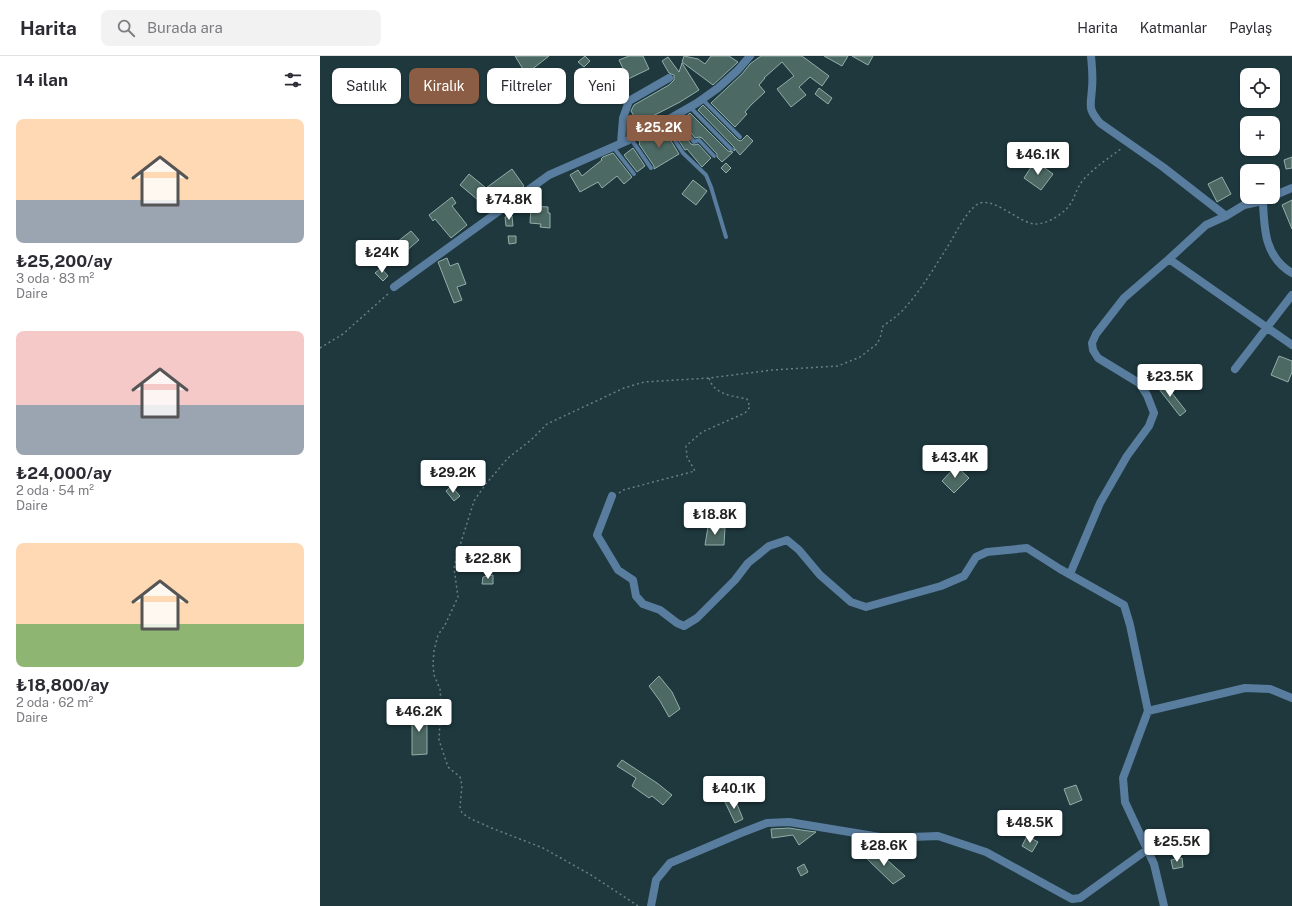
<!DOCTYPE html>
<html lang="tr">
<head>
<meta charset="utf-8">
<style>
	body { margin:0; font-family:"Public Sans",sans-serif; background:#f2f2f3; color:#2b2b33; height:100vh; display:flex; flex-direction:column; font-size:15px; white-space:nowrap }
	* { box-sizing:border-box; margin:0 }
	p { font-size:13px; color:#7c7c81 }
	.icon { flex:none; width:22px; height:22px; fill:none; stroke:currentColor; stroke-width:2; stroke-linecap:round; stroke-linejoin:round }
	.map { position:relative; flex:1; overflow:hidden }
	.details { display:flex; flex-direction:column; background:#fff; width:320px }
	.details>* { flex:none }
	.hud { position:absolute; left:12px; top:12px; width:380px; height:36px; display:flex; gap:8px }
	.buttons { position:absolute; left:920px; top:12px; display:grid; gap:8px }
	.buttons a { display:grid; place-items:center; width:40px; height:40px; border-radius:8px; background:#fff; box-shadow:0 1px 3px #0004; font-size:20px }
	.price { position:absolute; translate:-50% -34px; padding:0 9px; border-radius:4px; background:#fff; color:#222; font-size:13px; line-height:26px; filter:drop-shadow(0 1px 2px #0008) }
	.price::after { content:''; position:absolute; left:50%; top:24px; width:12px; height:9px; margin-left:-6px; background:inherit; clip-path:polygon(0 0,100% 0,50% 100%) }
	.price.active { background:#8a5d44; color:#fff }
	ul { padding:0; list-style:none }
	li { display:grid; align-content:center; gap:8px; height:212px; padding:0 16px }
	li span { display:grid; place-items:center; height:124px; border-radius:8px; color:#555 }
	li>.icon { margin-inline-start:auto }
	span .icon { width:72px; height:72px; fill:#fffc; stroke-width:1 }
	li b { font-size:17px }
	h2 { display:flex; justify-content:space-between; align-items:center; height:48px; padding:0 16px; font-size:17px }
	.pill { padding:0 14px; border-radius:8px; background:#fff; box-shadow:0 1px 3px #0004; font-size:14px; line-height:36px }
	.pill.active { background:#8a5d44; color:#fff }
	header { display:flex; align-items:center; gap:24px; box-sizing:border-box; height:56px; padding:0 20px; background:#fff; border-bottom:1px solid #e1e1e2 }
	header strong { font-size:19px }
	nav { display:flex; gap:22px; margin-inline-start:auto; font-size:14px }
	.search { width:280px; height:36px; background:#f2f2f3; display:flex; align-items:center; gap:10px; box-sizing:border-box; padding:0 14px; border-radius:8px; color:#7c7c81; font-size:15px }
	main { display:flex; flex:1; min-height:0 }
	.map>svg:first-child { display:block }
	.building { fill:#4d6964; stroke:#91afaa }
	.lines { fill:none; stroke-linecap:round; stroke-linejoin:round }
	.path { stroke:#6a7f84; stroke-width:1.5; stroke-dasharray:2 3; stroke-linecap:butt }
	.service { stroke:#597d9f; stroke-width:4 }
	.minor { stroke:#597d9f; stroke-width:8 }
</style>
</head>
<body>
<header>
<strong>Harita</strong>
<div class="search"><svg class="icon" aria-label="search" viewBox="0 0 24 24"><circle cx="10" cy="10" r="6"/><path d="M15 15l6 6"/></svg>Burada ara</div>
<nav><a>Harita</a><a>Katmanlar</a><a>Paylaş</a></nav>
</header>
<main>
<section class="details">
<h2>14 ilan<svg class="icon" aria-label="filters" viewBox="0 0 24 24"><path d="M4 7h16M4 17h16"/><circle cx="9" cy="7" r="2"/><circle cx="15" cy="17" r="2"/></svg></h2>
<ul>
<li><span style="background:linear-gradient(#ffd9b3 65%,#9aa5b1 0)"><svg class="icon" aria-label="home" viewBox="0 0 24 24"><path d="M3 11l9-7 9 7M6 9v11h12V9"/></svg></span><div><b>₺25,200/ay</b><p>3 oda · 83 m²</p><p>Daire</p></div></li>
<li><span style="background:linear-gradient(#f6c9c9 60%,#9aa5b1 0)"><svg class="icon" aria-label="home" viewBox="0 0 24 24"><path d="M3 11l9-7 9 7M6 9v11h12V9"/></svg></span><div><b>₺24,000/ay</b><p>2 oda · 54 m²</p><p>Daire</p></div></li>
<li><span style="background:linear-gradient(#ffd9b3 65%,#8fb573 0)"><svg class="icon" aria-label="home" viewBox="0 0 24 24"><path d="M3 11l9-7 9 7M6 9v11h12V9"/></svg></span><div><b>₺18,800/ay</b><p>2 oda · 62 m²</p><p>Daire</p></div></li>
</ul>
</section>
<div class="map">
<svg width="972" height="850" viewBox="0 0 972 850">
	<rect width="100%" height="100%" fill="#1e383e"/>
	<path class="building" d="M195,0H229L206,18Z
		M265,0L270,5L264,11L258,6Z
		M309,0H323L329,13L308,23L299,4Z
		M364,0L378,3L385,8L391,0H409L418,6L393,29L362,6Z
		M441,0H482L509,20L502,30L490,21L479,31L486,39L471,51L457,33L474,20L462,6L444,22H445L439,29L445,36L431,49L425,56L427,58L415,71L391,47L422,18L430,8Z
		M504,0H528L522,10Z
		M532,0H553L548,9Z
		M348,1L359,16L362,7L379,34L360,46L325,64L327,68L321,72L311,55L314,49L349,29L354,24V19L349,17L342,5Z
		M499,32L512,42L508,48L495,38Z
		M383,49L418,84L421,85L427,79L433,85L420,99L415,93L414,95V91L378,54Z
		M370,57L408,95L413,96L402,106L397,101V98L382,82L379,81L375,82L362,64Z
		M355,67L371,88L374,89L378,88L391,102L382,111L367,93L365,94L350,71Z
		M345,75L359,98L334,113V110L319,88L320,87L319,85L333,78L334,81Z
		M313,92L325,110L317,116L304,99Z
		M293,97L312,121L304,128L297,120L282,132L278,126L260,136L250,119L258,114L262,120L282,104L281,103L283,101Z
		M972,101V112L966,113L964,104Z
		M715,105L733,118L721,134L704,122Z
		M406,107L411,112L406,117L401,112Z
		M192,113L204,130L185,144L183,139L170,154L140,129L149,118L166,132Z
		M902,121L911,138L897,146L888,128Z
		M373,124L387,135L376,149L362,138Z
		M132,141L136,147L132,150L147,169L131,182L115,163L113,165L109,159Z
		M972,144V173L962,149Z
		M211,150L228,151V157H230V172L220,171L221,168L210,167Z
		M192,160L193,170H186L185,161Z
		M91,175L99,184L85,196L77,186Z
		M188,180H196V187L189,188Z
		M127,202L130,210L138,207L146,228L137,231L142,244L134,247L118,206Z
		M61,212L68,220L63,225L55,217Z
		M959,300L972,305V316L968,326L951,319Z
		M841,323L866,355L860,360L835,328Z
		M636,410L649,422L634,437L622,425Z
		M131,430L140,440L134,445L126,435Z
		M388,471L405,472L404,489H385Z
		M173,519V528H162L163,521Z
		M339,620L352,636L360,653L349,661L340,645L329,630Z
		M92,656H107V698L92,699Z
		M302,704L337,727L352,739L343,749L332,740L329,742L312,730L316,722L297,710Z
		M392,722L400,731L394,737L386,727Z
		M756,729L762,744L750,749L744,733Z
		M414,741L423,763L415,767L405,746Z
		M469,772L481,774L496,776L479,789L473,779L452,782L451,773Z
		M707,780L718,786L712,796L702,790Z
		M556,794L585,820L573,828L543,799L548,795L551,798Z
		M862,802L863,811L853,813L851,804Z
		M484,808L488,816L481,820L477,812Z"/>
	<g class="lines">
		<path class="path" d="M0,292L23,278L69,237
			M299,437L303,434L375,415L367,401L366,390L382,376L425,357L430,351L427,343C413,340 394,339 389,322
			M318,850L271,819L223,792L174,773L151,763L142,757L140,751L142,729L140,721L128,711L119,684L121,646L120,633L114,619L113,608L114,595L118,579L125,569L138,541L134,512L137,499L154,445L165,429L188,402L211,384L227,368L304,332L324,326L389,322L452,314L518,310L540,301L557,288L560,282L563,270C570,265 576,261 582,255C600,236 614,212 628,190C636,177 643,161 655,150C671,136 698,168 716,168C728,168 745,157 751,147C756,138 757,131 764,123C775,111 789,102 802,92"/>
		<path class="service" d="M382,43L420,81
			M370,51L411,93
			M354,60L374,86L379,84L394,100
			M343,66L363,97L386,119L391,131L406,181
			M311,83L331,112
			M293,91L314,118"/>
		<path class="minor" d="M771,0C772,10 773,22 772,32C771,50 767,52 780,67L843,111L906,160
			M301,87L303,62L309,45L349,22
			M953,140L972,132
			M943,145C944,174 945,201 972,217
			M849,203L972,289
			M74,231L229,119L309,84L349,63L377,47L398,32L418,14L430,0
			M915,313L972,239
			M292,440L277,479L298,514L313,524L316,540L323,548L340,554L357,567L364,570L377,562L415,524L428,507L449,490L467,484L479,494L500,519L531,546L546,551L621,530L644,520L656,501L667,496L707,492L740,513L804,549L810,569L828,655L803,722L805,746L834,808L844,850
			M750,518L780,447L807,400L829,370L834,357L827,339L819,327L778,302L773,294L772,287L776,278L804,242L849,203L886,169L906,160L924,149L943,145L952,141
			M828,655L925,632L950,633L972,642
			M331,850L336,824L350,807L421,777L447,767L469,766L566,782L618,780L666,796L752,843L760,842L828,793"/>
	</g>
</svg>
<div class="buttons">
<a><svg class="icon" aria-label="locate" viewBox="0 0 24 24"><circle cx="12" cy="12" r="6"/><path d="M12 2v4M12 18v4M2 12h4M18 12h4"/></svg></a>
<a>+</a>
<a>−</a>
</div>
<b class="price active" style="left:339px;top:93px">₺25.2K</b>
<b class="price" style="left:718px;top:120px">₺46.1K</b>
<b class="price" style="left:189px;top:165px">₺74.8K</b>
<b class="price" style="left:62px;top:218px">₺24K</b>
<b class="price" style="left:850px;top:342px">₺23.5K</b>
<b class="price" style="left:635px;top:423px">₺43.4K</b>
<b class="price" style="left:133px;top:438px">₺29.2K</b>
<b class="price" style="left:395px;top:480px">₺18.8K</b>
<b class="price" style="left:168px;top:524px">₺22.8K</b>
<b class="price" style="left:99px;top:677px">₺46.2K</b>
<b class="price" style="left:414px;top:754px">₺40.1K</b>
<b class="price" style="left:710px;top:788px">₺48.5K</b>
<b class="price" style="left:857px;top:807px">₺25.5K</b>
<b class="price" style="left:564px;top:811px">₺28.6K</b>
<div class="hud">
<a class="pill">Satılık</a>
<a class="pill active">Kiralık</a>
<a class="pill">Filtreler</a>
<a class="pill">Yeni</a>
</div>
</div>
</main>
</body>
</html>
